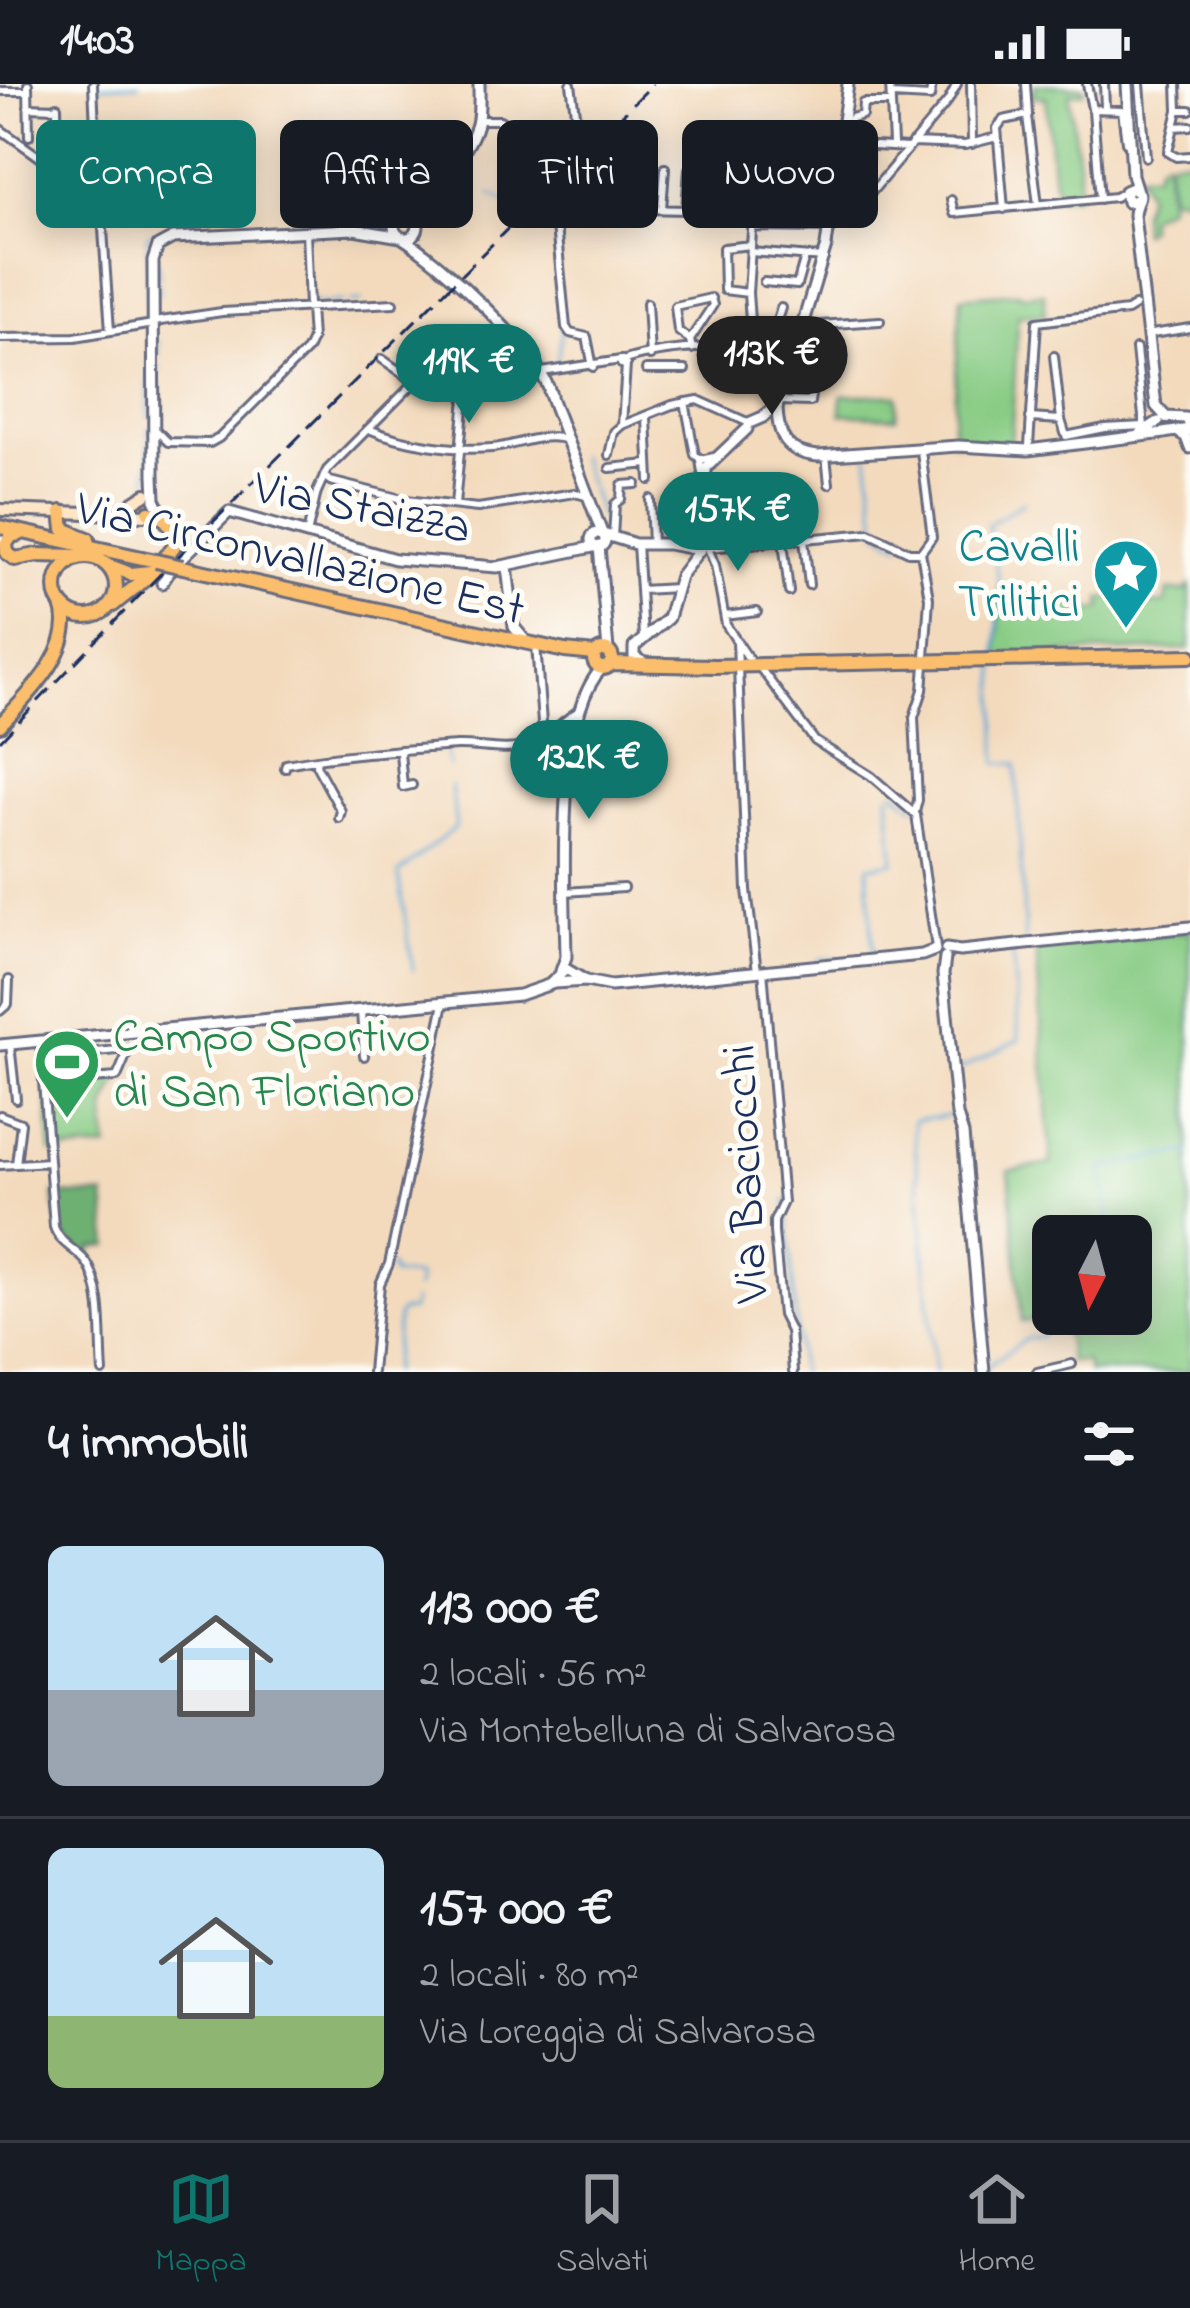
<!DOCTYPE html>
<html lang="it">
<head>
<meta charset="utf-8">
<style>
	body { margin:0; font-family:"Indie Flower",sans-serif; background:#20242c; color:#f1f3f6; height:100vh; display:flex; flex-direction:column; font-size:45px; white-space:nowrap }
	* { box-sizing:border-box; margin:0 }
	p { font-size:39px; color:#9ea1a6 }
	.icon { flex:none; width:66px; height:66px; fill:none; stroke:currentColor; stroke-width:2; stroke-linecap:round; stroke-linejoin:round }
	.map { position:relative; height:1288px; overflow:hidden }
	.details { display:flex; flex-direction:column; background:#171b24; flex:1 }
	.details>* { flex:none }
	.top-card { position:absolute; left:36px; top:36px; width:1119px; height:108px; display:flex; gap:24px }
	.needle { width:78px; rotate:186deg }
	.buttons { position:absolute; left:1032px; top:1131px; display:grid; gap:24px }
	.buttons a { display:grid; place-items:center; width:120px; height:120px; border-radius:18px; background:#171b24; box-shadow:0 6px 30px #0003; font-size:60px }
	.price { position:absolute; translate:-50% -102px; padding:0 27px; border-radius:42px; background:#0f766e; color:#fff; font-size:39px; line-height:78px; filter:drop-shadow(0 3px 6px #0008) }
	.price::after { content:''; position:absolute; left:50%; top:72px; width:36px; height:27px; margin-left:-18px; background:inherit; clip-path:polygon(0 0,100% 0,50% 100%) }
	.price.on { background:#222; color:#fff }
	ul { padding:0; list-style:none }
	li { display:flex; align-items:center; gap:36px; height:300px; padding:0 48px }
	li+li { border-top:3px solid #363941 }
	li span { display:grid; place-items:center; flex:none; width:336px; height:240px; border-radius:18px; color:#555 }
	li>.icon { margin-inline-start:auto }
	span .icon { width:144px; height:144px; fill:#fffc; stroke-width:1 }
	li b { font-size:51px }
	h2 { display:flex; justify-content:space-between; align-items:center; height:144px; padding:0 48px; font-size:51px }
	.tag { padding:0 42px; border-radius:18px; background:#171b24; box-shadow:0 6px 30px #0003; font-size:42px; line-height:108px }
	.tag.on { background:#0f766e; color:#fff }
	.status { display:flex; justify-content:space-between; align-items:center; height:84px; padding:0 60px; background:#171b24; direction:ltr }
	.status svg { height:33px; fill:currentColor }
	.menu { display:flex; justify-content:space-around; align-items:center; height:168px; border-top:3px solid #363941; background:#171b24; font-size:33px; color:#9ea1a6 }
	.menu a { display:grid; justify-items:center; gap:6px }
	.menu .on { color:#0f766e }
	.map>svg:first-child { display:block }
	.green { fill:#89cc85; stroke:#527e72; stroke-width:3 }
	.forest { fill:#6eb072; stroke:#447068; stroke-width:3 }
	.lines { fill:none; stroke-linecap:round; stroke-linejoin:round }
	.stream { stroke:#5ea8d6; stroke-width:3 }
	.minor-casing { stroke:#676b7f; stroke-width:12 }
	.tertiary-casing { stroke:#676b7f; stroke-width:15 }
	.secondary-casing { stroke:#676b7f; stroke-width:16 }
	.primary-casing { stroke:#676b7f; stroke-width:18 }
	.minor { stroke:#fff; stroke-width:6 }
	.tertiary { stroke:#fff; stroke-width:9 }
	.secondary { stroke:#fde5c5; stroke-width:10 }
	.primary { stroke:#fabe6d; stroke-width:12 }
	.rail { stroke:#1b2f5e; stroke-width:3; stroke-dasharray:18 9; stroke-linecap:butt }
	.primary-bridge-casing { stroke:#676b7f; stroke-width:18; stroke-linecap:butt }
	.primary-bridge { stroke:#fabe6d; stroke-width:12 }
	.labels { text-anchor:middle; stroke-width:10; stroke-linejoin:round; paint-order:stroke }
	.street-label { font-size:48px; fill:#1b2f5e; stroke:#fdfcf7 }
	.culture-label { font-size:48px; fill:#0d838f; stroke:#fdfcf7; text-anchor:end }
	.leisure-label { font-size:48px; fill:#27864d; stroke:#fdfcf7; text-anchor:start }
</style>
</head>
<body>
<div class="status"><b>14:03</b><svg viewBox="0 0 49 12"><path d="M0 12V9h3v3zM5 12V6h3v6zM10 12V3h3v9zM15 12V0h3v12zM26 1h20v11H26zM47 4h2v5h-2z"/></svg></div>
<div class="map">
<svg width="1190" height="1288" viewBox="0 0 1190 1288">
	<rect width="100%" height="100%" fill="#fdfcf7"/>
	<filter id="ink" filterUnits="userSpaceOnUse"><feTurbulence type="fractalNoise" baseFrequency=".00833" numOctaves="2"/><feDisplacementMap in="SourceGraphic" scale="24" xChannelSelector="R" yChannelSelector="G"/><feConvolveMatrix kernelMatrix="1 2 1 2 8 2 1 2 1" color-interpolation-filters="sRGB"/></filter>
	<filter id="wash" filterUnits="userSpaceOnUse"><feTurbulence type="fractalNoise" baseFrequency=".004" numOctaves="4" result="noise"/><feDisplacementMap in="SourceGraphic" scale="48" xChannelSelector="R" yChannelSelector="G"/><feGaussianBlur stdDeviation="2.7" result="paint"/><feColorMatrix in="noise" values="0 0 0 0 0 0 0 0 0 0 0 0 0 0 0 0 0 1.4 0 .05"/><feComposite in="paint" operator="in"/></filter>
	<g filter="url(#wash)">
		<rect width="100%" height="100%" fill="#f3dabd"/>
		<path class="green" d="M1036,0L1083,3L1084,8L1069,10L1079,86L1078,111L1058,113L1052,89L1046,13H1031Z
			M1190,74V113H1171L1168,80L1171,75Z
			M1166,75L1168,122L1148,132V144L1142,148L1141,127L1147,110L1139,89H1155L1159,78Z
			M1019,208V211L1044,209L1045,230L1018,231L1011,360L952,357L961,213Z
			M842,311H897L896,333L841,330Z
			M1190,502V565L998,571L1000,513L1045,507L1058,522L1077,520L1080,529L1102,524L1101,515L1114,513L1125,518L1130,511L1142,509L1149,520L1165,519L1168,507H1186Z
			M1190,847V1288H1088L1086,1277L1069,1278L1064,1230H1131V1152H1053V1230H1064L1022,1238L1009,1087L1051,1080L1036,864Z
			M119,994L105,1024L108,1064L51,1068L46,1000Z"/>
		<path class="forest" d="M54,1110L105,1112L109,1162L92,1164V1174H87C60,1148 57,1149 54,1110Z"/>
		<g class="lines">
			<path class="stream" d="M484,0V7
				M96,2L139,0
				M579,31L583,58
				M583,63L584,65
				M450,74L463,58
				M425,104L446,78
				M491,110L521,126
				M584,121L580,77L586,69
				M352,141L380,136L399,126
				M255,145L303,143
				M147,157L148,151L163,150
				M148,161V236
				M158,177L159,193
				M159,209V200
				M312,214L314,220L342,218
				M350,218L361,217
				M149,245V333
				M158,257L159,271
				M531,266L545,287
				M159,282V288
				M556,284L563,238
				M159,301V326
				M149,344V352
				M149,371V358
				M579,372L601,434
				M868,372L878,447L900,461
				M148,395L149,376
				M1011,426L1023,418
				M997,569L999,497L988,441L1009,428
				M996,581L997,675
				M508,662L528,658
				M446,667L449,683
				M997,679L1016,680L1025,856
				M893,707L915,723
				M411,779L456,743L451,702
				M869,782L894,778L889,711
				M868,784L873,871
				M398,790L409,781
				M399,793L413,886
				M818,875H834
				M955,988L1019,956L1012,864
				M1171,1071L1190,1068
				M786,1116L800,1288
				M1112,1152L1102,1084L1168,1071
				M390,1182L393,1191H400
				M403,1191L418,1193L416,1205
				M412,1224L414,1216
				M400,1228L412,1226
				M987,1282L1026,1255L1042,1252L1046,1241L1073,1230
				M392,1288L398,1230
				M935,1288L913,1037L953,1031"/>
		</g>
	</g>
	<g filter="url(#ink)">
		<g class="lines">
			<g class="minor-casing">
				<path id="minor" d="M28,0L29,52
					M93,0L97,88
					M890,0L893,60
					M971,0L972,60
					M1087,0L1092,25L1122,26L1126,58
					M1104,0L1105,23
					M1140,0L1146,73
					M1177,0L1178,26L1168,68L1176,73L1190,72
					M0,7H26
					M892,11L930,13L932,0
					M57,22L58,65
					M28,23L57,24
					M1093,26L1100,115
					M1178,26H1190
					M1027,32L1038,121
					M479,36H500L507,41L515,108L528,114L580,65L571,0
					M849,40L851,34L862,31L863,19H891
					M1174,43L1190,42
					M0,45L96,113L102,131L110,247
					M741,53L758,54L748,209L752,264
					M912,59L965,61L997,53
					M841,60L908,64
					M707,86L755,90
					M850,91L867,90L868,60
					M951,116L954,129L1115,113L1124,108
					M662,125L665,84
					M1004,125L997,44L1003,36L1028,31L1026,0
					M686,126L689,85
					M555,132L598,124L688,126L754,117L832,118
					M527,137L532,127L555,132L566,243L570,249L587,253L593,283
					M752,143L830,144L850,134L948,17L957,0
					M306,147L309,222
					M751,168L824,174
					M764,198L797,201L805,173
					M748,209L724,206L723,164L751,161
					M647,219L650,272
					M154,238L222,228L394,219
					M804,242L880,237
					M751,246H774L781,224
					M1152,250L1190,244
					M0,254L75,253L153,240
					M690,256L713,221L711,214L675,222L678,247L690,256L692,265
					M719,264L736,240
					M767,264L764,280L770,289
					M382,275L417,299
					M625,276C664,263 753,258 792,268
					M626,281L622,276L621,280L626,281L622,341L672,321L698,316L747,338
					M646,286H685
					M542,288L621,276
					M779,317L810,318C812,294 828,290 829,268L815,269
					M685,318L695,371L701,375
					M647,334L650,396
					M1030,334L1061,336L1054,272
					M1061,336L1066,352L1105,344L1144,342L1136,265
					M369,345C403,360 455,367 492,364C516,362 545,347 567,356
					M158,348L168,358L210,359L219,354L307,266L312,255L310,223
					M1029,362L1037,238L1127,227L1135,222
					M609,371L614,348L622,341
					M826,372L829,400
					M610,384L648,380
					M324,392L330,397L406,416L478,424L575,409L586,412
					M703,395L700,376L714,373
					M650,415L652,460
					M455,421L466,303
					M307,450L317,408L327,386L411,302L423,298L476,303L539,290
					M613,453L615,420L621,415L622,401L636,400
					M804,455L809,501
					M783,457L789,508
					M637,460L643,552
					M707,462L715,481L726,541L753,581
					M709,464L869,449L909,468H921
					M921,468L932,453L921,367
					M921,468L929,514L925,573
					M640,506L677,504
					M725,532L757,528
					M737,558L747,806L757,887
					M536,561L543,652
					M760,584L815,657L871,692L916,731L936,864
					M400,668L403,703L412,701
					M317,675L316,681L341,727L339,734
					M285,684L286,680C340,670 400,666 456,662C481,661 506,670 531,660C548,653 562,637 577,628
					M530,698L567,693
					M915,728L918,716L914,633L923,606L925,581
					M565,808L623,804
					M763,886L783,1118L774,1137V1148L782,1231L790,1247L793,1288
					M0,927L8,920L9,896
					M361,927L364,972
					M40,957L54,1143C60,1161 77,1165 87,1179C105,1207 100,1256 103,1288
					M10,960L16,1015
					M41,973L129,965L117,993L43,999
					M0,1031L21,1039L16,1080
					M0,1081L49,1078
					M372,1288L380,1200L389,1180L444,919
					M1037,1288L1072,1280"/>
			</g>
			<g class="tertiary-casing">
				<path id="tertiary" d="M848,0L826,162L777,324C778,354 787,369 818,372L958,362L1028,366L1165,349
					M1127,0L1132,91L1137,107
					M1137,116L1127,118L1125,107L1132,104L1139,110C1139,117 1134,123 1134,131L1156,322L1167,334
					M394 142a12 12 0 1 1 24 0a12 12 0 1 1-24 0Z
					M399,132C428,111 467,75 477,40C480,28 479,13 479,0
					M401,153C440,177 540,268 551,311
					M549,308L602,449
					M1164,333L1186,334L1190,341L1188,347
					M749,339L763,333L778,320
					M1178,348L1186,353L1190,364
					M1141,349L1158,338
					M1163,349L1190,345
					M164,434L155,415L154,391L153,177L158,162L173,154L354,145L401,153
					M591 456a7 7 0 1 1 14 0a7 7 0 1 1-14 0Z
					M603,450L635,460H668L700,466
					M0,458V456
					M599,462L608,566
					M507,482L514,543L524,555
					M162,499L172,484L229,428L395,475L497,483L593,463
					M643,578L634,573V563L668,534L680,492L704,460L702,404L707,383L747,345
					M946,865L960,867L1190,843
					M945,874L943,890L957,1031L963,1050L984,1288
					M561,887L566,873C565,804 554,634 602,584
					M550,900L566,885L586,897
					M0,961L519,911L554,899L586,897L611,902L922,871L935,866"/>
			</g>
			<g class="secondary-casing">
				<path id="secondary" d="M0,426L147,431
					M118,428L146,410"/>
			</g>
			<g class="primary-casing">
				<path id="primary" d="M62,428L64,445L88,455
					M0,443L156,477
					M20,450L11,452L6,460L7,469L15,475L37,471L80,472
					M56 503a30 30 0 1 1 60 0a30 30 0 1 1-60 0Z
					M107,481L131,490L150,488
					M183,483L565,567L595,570
					M113,521L155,487L174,462C177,445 165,430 149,428
					M594 575a9 9 0 1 1 18 0a9 9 0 1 1-18 0Z
					M611,580L715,582L1190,572
					M0,641C27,612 78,564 62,521"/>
			</g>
			<use href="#minor" class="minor"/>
			<use href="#tertiary" class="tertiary"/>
			<use href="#secondary" class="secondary"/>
			<use href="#primary" class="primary"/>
			<path class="rail" d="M174,477L653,0
				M0,657L168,482"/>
			<g class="primary-bridge-casing">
				<path id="primary-bridge" d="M156,477L183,483"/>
			</g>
			<use href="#primary-bridge" class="primary-bridge"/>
		</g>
	</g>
	<defs>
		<g id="sight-pin" transform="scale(3.45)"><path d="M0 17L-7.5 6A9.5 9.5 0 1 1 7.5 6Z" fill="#0f9aa8" stroke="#fdfcf7"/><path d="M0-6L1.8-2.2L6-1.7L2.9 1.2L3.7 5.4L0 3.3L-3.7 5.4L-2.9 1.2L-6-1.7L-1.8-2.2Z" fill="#fff"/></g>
		<g id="stadium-pin" transform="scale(3.45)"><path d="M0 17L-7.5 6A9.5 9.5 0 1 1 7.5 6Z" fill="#2e9e5b" stroke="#fdfcf7"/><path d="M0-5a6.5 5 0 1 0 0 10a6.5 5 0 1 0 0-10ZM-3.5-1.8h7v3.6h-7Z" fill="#fff"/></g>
	</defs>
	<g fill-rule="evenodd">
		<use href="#sight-pin" x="1126" y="488"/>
		<use href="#stadium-pin" x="67" y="978"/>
	</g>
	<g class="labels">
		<g class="street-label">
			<text transform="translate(363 421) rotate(11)" y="17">Via Staizza</text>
			<text transform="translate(301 472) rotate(13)" y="17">Via Circonvallazione Est</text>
			<text transform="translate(743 1090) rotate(-93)" y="17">Via Baciocchi</text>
		</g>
		<g class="culture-label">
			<text x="1080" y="477">Cavalli<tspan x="1080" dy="55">Trilitici</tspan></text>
		</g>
		<g class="leisure-label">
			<text x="113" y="967">Campo Sportivo<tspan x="113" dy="55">di San Floriano</tspan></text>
		</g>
	</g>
</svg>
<div class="buttons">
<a><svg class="needle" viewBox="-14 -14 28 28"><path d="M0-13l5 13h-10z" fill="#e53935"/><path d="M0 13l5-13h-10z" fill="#9ea1a6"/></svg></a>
</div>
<b class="price on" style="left:772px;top:334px">113K €</b>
<b class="price" style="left:469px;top:342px">119K €</b>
<b class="price" style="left:738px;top:490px">157K €</b>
<b class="price" style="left:589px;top:738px">132K €</b>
<div class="top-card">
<a class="tag on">Compra</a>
<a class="tag">Affitta</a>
<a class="tag">Filtri</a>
<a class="tag">Nuovo</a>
</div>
</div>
<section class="details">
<h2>4 immobili<svg class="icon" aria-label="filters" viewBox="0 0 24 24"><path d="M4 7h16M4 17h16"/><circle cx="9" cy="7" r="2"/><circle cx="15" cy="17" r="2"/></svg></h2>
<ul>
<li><span style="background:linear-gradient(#bfe0f5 60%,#9aa5b1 0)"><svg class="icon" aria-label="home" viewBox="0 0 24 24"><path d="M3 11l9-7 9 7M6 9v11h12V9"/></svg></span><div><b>113 000 €</b><p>2 locali · 56 m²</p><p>Via Montebelluna di Salvarosa</p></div></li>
<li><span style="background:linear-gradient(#bfe0f5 70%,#8fb573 0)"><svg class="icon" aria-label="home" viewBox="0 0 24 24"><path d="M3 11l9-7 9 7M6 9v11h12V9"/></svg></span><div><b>157 000 €</b><p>2 locali · 80 m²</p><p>Via Loreggia di Salvarosa</p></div></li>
</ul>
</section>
<nav class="menu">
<a class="on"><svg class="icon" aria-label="map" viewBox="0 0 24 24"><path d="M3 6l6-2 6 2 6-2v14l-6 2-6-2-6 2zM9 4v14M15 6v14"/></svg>Mappa</a>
<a><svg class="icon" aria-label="saved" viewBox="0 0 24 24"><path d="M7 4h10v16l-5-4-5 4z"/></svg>Salvati</a>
<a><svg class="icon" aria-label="home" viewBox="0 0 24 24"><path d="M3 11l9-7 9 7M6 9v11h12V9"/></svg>Home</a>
</nav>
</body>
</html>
